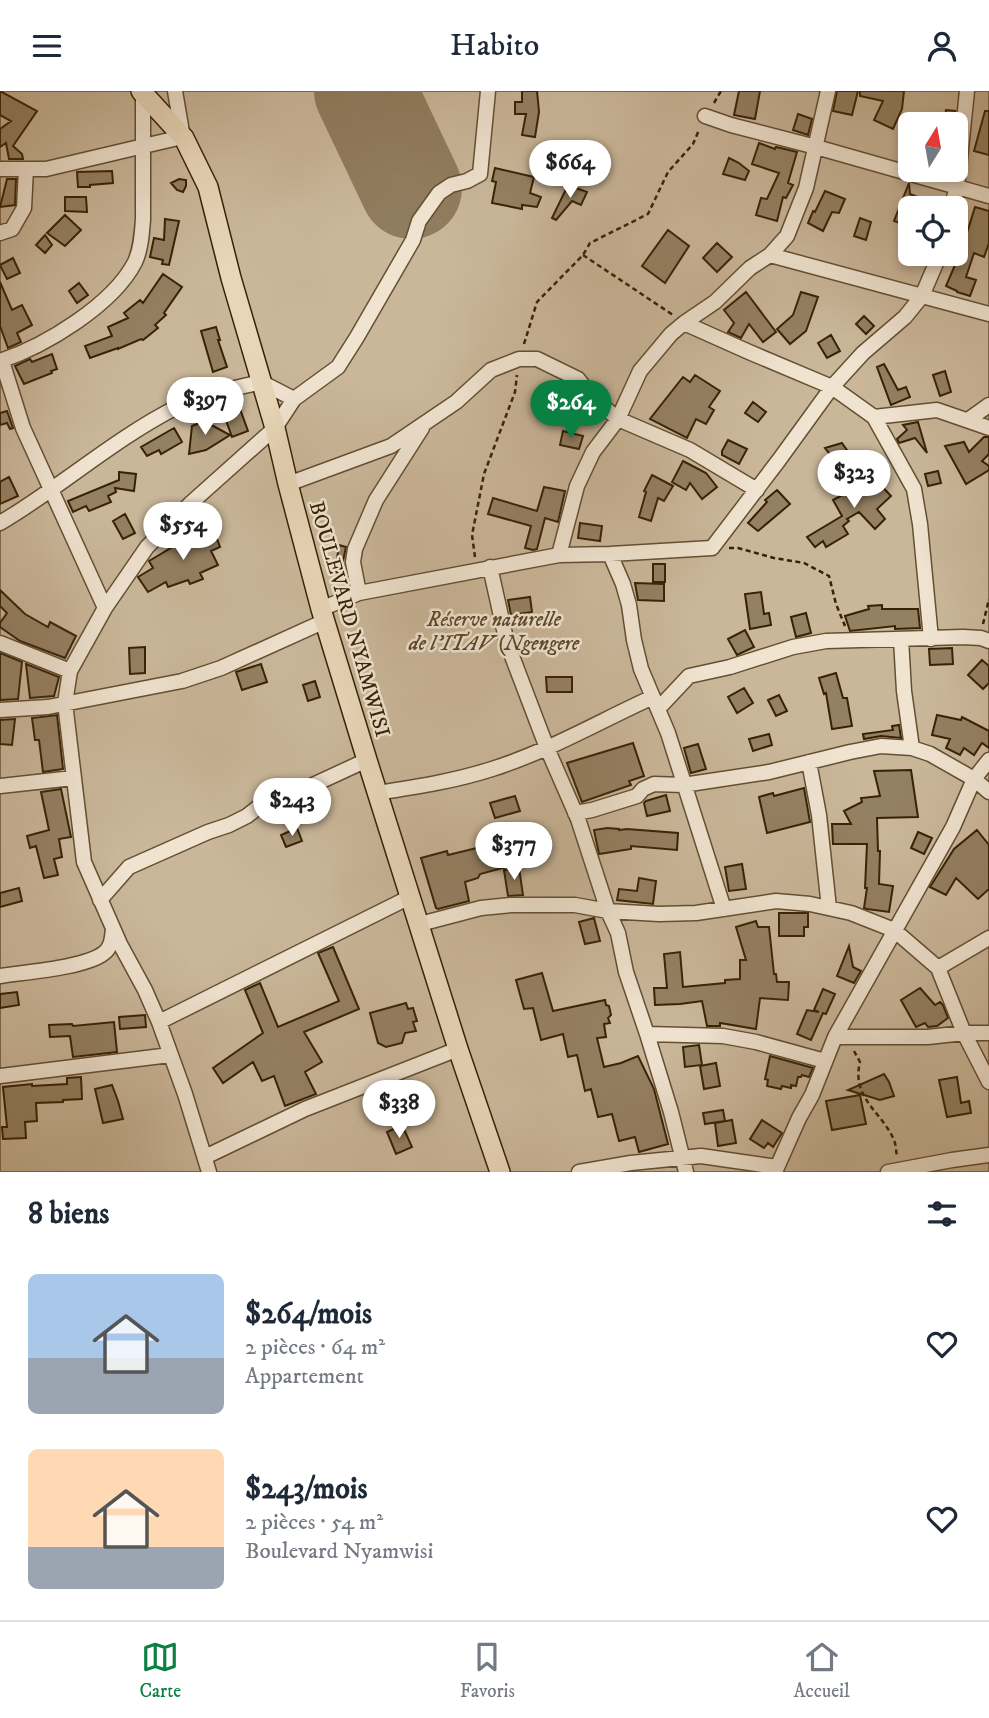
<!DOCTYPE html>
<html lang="fr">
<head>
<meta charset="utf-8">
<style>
	body { margin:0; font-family:"IM FELL DW Pica",serif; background:#f6f6f7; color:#1f2937; height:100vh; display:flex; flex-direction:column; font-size:26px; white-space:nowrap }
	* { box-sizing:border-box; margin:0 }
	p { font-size:23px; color:#747a83 }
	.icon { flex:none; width:38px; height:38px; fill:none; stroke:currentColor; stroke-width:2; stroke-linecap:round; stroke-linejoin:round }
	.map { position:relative; height:1081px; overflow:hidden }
	.sheet { display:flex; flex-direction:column; background:#fff; flex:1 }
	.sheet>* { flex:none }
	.needle { width:46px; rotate:11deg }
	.tools { position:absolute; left:898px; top:21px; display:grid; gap:14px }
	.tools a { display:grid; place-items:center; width:70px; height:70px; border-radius:10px; background:#fff; box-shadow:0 4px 10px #0003; font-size:35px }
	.price { position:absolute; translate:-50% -60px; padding:0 16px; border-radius:24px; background:#fff; color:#222; font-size:23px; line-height:46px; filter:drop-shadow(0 2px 4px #0008) }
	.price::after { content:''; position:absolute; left:50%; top:42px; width:21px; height:16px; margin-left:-10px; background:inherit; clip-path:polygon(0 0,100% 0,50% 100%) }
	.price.on { background:#0b8043; color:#fff }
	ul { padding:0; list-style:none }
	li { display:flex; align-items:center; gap:21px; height:175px; padding:0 28px }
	li span { display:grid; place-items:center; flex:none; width:196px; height:140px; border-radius:10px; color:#555 }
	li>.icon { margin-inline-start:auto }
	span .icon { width:84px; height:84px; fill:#fffc; stroke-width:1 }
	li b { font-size:30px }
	h2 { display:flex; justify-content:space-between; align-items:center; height:84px; padding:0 28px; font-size:30px }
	header { display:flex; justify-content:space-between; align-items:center; height:91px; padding:0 28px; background:#fff; font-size:32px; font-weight:600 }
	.tabs { display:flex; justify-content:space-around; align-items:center; height:98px; border-top:2px solid #e0e1e3; background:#fff; font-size:19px; color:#747a83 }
	.tabs a { display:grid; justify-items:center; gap:4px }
	.tabs .on { color:#0b8043 }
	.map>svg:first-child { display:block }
	.green { fill:#cab79a; stroke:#816c50; stroke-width:2; fill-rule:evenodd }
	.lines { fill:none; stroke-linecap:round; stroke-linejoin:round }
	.runway { stroke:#907c5e; stroke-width:102 }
	.building { fill:#948062; stroke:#382205; stroke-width:2 }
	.minor-casing { stroke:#644f32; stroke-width:17 }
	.major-casing { stroke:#382205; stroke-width:22 }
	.path { stroke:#382205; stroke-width:2.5; stroke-dasharray:5 3.5; stroke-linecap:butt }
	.minor { stroke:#f0e4d1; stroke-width:14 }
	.major { stroke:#e8d6b8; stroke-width:19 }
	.labels { text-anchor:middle; stroke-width:5; stroke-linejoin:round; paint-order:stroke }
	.street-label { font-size:21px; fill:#382205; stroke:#f0e4d1 }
	.park-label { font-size:21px; font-style:italic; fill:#5c472a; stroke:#f0e4d1 }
</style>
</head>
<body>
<header><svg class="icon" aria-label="menu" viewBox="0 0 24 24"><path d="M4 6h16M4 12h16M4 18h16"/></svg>Habito<svg class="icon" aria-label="person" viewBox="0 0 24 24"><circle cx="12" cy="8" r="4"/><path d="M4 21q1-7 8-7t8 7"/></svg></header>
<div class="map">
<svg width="989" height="1081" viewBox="0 0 989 1081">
	<rect width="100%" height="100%" fill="#e8d6b8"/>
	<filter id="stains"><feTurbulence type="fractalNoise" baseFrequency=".00286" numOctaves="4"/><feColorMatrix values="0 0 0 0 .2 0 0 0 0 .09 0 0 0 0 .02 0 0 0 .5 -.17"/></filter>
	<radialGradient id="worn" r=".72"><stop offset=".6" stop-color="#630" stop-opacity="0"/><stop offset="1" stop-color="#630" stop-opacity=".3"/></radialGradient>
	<path class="green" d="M0,0H989V1081H0ZM910,33H956V79H910ZM910,117H956V163H910Z"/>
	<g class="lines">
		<path class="runway" d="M365,0L411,97"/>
	</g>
	<path class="building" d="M0,0L37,20L13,55L22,63L23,68H9L6,52L0,56V38L11,30L0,24Z
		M522,0H537L539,21L535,46L522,44L526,23H515V11H522Z
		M739,0H760L755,28L734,24Z
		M837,0H858L852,24L833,20Z
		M860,0H904L902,18L893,38L874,29L883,10L860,5Z
		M946,19L955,20L954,33L944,31Z
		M985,20H989V64L974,60Z
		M798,23L812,28L808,44L793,39Z
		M759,52L775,58L776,56L797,61L788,92L793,94L786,107L783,106L777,130L756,124L761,107L767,108L779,82L752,73Z
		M729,67L739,72L749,80L745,89L723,83Z
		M495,77L534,86L530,102L541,106L537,116L522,114V118L492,112L496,91L492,90Z
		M112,80L113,92L90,94V96H78L77,81Z
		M7,88H16L15,114L0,116Z
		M179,88L186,89V95L183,101L177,99L171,92Z
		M909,92L910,103L942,116L910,117V136L894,130Z
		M568,94L587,101L581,114L572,110L556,129L552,127Z
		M825,100L845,108L839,122L832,121L823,140L808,132L813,120L815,121Z
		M65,106H86L87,121L65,120Z
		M975,116L989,120V152L984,166L974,162L966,186L976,189L970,205L957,201V200L946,195L955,174L950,172L953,163H956V152L959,143L966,145Z
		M65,124L81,139L65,155L47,142Z
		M860,127L871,131L866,149L854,145Z
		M165,128L179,130L169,174L162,173L163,169L150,166L154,147L164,149Z
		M668,139L689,155L665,192L642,175Z
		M45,144L52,154L45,162L36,154Z
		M717,152L732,166L717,181L703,167Z
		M13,167L20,182L7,188L0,174Z
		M163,183L182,196L164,222L166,224L155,234L158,237L143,249L141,248L118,258V257L90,267L85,255L112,245L108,236L128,227L124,222L140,209L143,212Z
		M0,191L12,219L22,214L32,234L17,242L21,251L8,257L0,235Z
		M79,192L88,204L77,212L69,200Z
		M746,201L776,241L763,251L749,233L741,247L728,241L734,232L724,219Z
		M801,201L818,206L806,240L790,253L777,238L793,224Z
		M864,225L874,235L866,243L856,233Z
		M216,236L220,249H218L227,276L213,281L201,240Z
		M831,244L840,260L827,267L818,252Z
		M52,263L57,278L51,280L52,282L24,293L15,275L30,268L32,271Z
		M884,273L898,299L906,296L910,306L891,314L877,276Z
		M945,280L951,301L940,305L933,284Z
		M695,284L720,300L709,316L714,319L706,333L696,328L687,347L650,328L683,286L690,291Z
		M236,307L248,340L232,346L220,313Z
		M753,311L766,321L758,331L745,322Z
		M7,320L13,337L10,338L7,332L0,334V322Z
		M204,330L230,344L206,359L189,363L192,335Z
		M918,331L927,362L915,347L899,352L897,348L907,339L903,334Z
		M174,337L182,351L161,363L159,359L147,365L141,356Z
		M563,340L583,345L579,358L560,354Z
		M984,346H989V363L982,370L989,375V379L966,393L945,355L964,351L969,361Z
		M728,349L747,358L739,373L722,364V360Z
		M842,352L849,362L837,372L825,357Z
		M683,370L706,382L717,396L702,408L690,392L686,399L672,391Z
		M938,380L941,392L928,395L925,383Z
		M119,381L136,383L134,400L115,397L116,401L108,405L111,411L89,420L86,415L73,421L68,410L119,389Z
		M858,383L868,394L875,388L891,405L877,418L885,428L875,438L859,421L847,428L849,430L843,435L848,443L826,456L823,450L815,456L807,446L842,425L833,409L852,399L847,393Z
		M652,384L673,395L664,410L658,407L651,430L639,426L646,401L644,400Z
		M9,386L18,405L0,413V391Z
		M544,396L565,400L558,431L545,427L537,458L533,459L525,457L531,435L488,423L493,407L537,420Z
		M777,399L790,413L758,440L748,432L767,411L765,409Z
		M125,423L135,442L123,448L113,430Z
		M580,432L602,435L600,450L578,447Z
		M213,437L220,456L211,460L218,474L200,482L203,488L190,493L188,489L168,496L166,491L148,501L138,486L153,477L149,470L176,454Z
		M339,454L346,456L343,470L345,483L335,481Z
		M653,473H665V491H653Z
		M635,492L664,493V510L638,509Z
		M0,499L25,523L48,536L50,531L76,545L65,567L20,550L0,536V532L7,522L0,515Z
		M761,501L764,523L769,522L771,534L750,538L745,503Z
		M530,506L532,521L511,524L508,509Z
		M882,514V518H918L920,537L895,538V535L850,540L845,525L869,518L868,515Z
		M806,522L811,542L796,546L791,526Z
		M745,539L754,556L737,564L728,548Z
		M145,556V582L130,583L129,557Z
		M952,557L953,573L930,574L929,558Z
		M0,562L22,571L18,608L0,609Z
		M982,569L989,575V592L983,598L968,584Z
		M26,573L59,586L54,605L30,607Z
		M261,573L267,591L242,599L236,581Z
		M836,582L843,607H847L852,635L832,638L826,602L824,603L819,587Z
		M546,586H572V601H547Z
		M315,590L320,606L308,610L303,594Z
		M744,597L753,612L737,622L728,606Z
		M779,604L787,620L776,625L768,609Z
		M57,624L63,678L43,681L39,649H35L32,627Z
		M937,624L961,629L962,626L989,640V657L982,652L974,664L964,657L960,664L946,657L950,648L932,644Z
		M15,628L12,654L0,653V629Z
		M899,634L901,647L881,645L864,648L863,643L893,639L892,635Z
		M769,643L772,654L753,660L749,648Z
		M633,652L644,685L629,690L631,694L582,711L567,672Z
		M698,653L706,678L691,682L684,657Z
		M911,679L918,726L877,727L878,760H880L879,793L893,795L889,821L867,818L864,817L867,797H865L867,753H833L832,733H851L844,720L862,711L861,707L880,705L874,680Z
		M804,697L810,731L767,742L759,706L773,702L774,705Z
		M61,698L71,746L59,748L62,766L54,768L58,784L44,787L36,755L30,757L27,745L49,739L41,701Z
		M666,704L670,720L647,725L644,712L646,710Z
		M515,705L520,720L495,727L490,712Z
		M297,737L302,750L286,756L281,744Z
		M607,737L619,738V739L627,738L678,742L677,759L631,755V758L599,763L594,739Z
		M977,739L989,754V798L978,808L956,787L946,804L930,796L954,758Z
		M918,741L932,747L924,763L911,757Z
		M481,756L482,761L487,759L489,766L507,762L510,775L480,783L478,787L465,791L469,810L438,818L436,817L421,767L447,760L448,764Z
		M742,773L746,798L729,800L725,776Z
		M519,777L523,804L508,805L504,779Z
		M639,787L656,790L653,813L617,809L619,798L637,800Z
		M19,797L22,810L0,816V802Z
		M779,822H808V836H804V845H779Z
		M594,827L600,850L585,853L579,831Z
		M756,830L758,836H769L774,883H776L777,891H789L788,909L760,907L756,938L720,932V935H707L702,910L680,913L655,914L654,897H667L664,863L680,861L683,896L725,892V889L740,888V869H746L736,836Z
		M849,855L853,876L861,880L854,892L837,885Z
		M333,856L359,918L304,941L322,971L305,981L316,1003L285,1015L274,985L262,990L253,971L223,992L213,977L263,942L245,899L260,892L278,936L339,910L318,862Z
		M542,882L553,920L605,909L606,914L609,915L611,924L608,927L610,932L604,933L606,946L597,947L604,976L621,972L638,965L654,998L668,1053L639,1061L635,1046L619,1050L612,1023L598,1026L591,998L585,1000L577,964L568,966L563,943L541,949L533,917L524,918L516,889Z
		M920,897L935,914L940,911L943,914L948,927L937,935L928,936L925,932L916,936L901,909Z
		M823,898L835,903L826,923L823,922L811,949L797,943L807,919L819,921L814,919Z
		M17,901L19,914L0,917V903Z
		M406,912L408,918L413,917L417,930L413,931L416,940L405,942L402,952L386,956L378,952L370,922Z
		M145,924L146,936L120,938L119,926Z
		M114,931L117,961L73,966L70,945L50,946L49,934L72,933L73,935Z
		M699,954L702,974L685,976L683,956Z
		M770,965L813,977L809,986L802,984L801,986H798L796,995L791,994V997L782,995L781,998L767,995L768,989L765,988Z
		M716,972L720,995L704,998L700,975Z
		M884,983L889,991L894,1005L880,1009L848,999Z
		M81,986L82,1008L63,1009V1011L36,1012L37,1030L25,1031L26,1047L3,1048L2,1036H7L3,996L32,993V995L67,993V987Z
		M957,986L961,1012L969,1010L971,1022L947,1026L939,989Z
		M112,994L118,1010L123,1028L103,1032L95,998Z
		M860,1004L866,1033L832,1039L826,1010Z
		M723,1019L725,1030L705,1033L703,1022Z
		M732,1029L736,1052L718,1055L715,1032Z
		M762,1029L782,1042L773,1056L768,1052L764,1057L750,1048Z
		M402,1034L412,1056L396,1063L387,1041Z"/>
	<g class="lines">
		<g class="minor-casing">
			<path id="minor" d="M175,0L183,47
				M705,25L731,34L816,56L989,105
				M0,78H46L182,46
				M951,117L957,96L967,0
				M0,142L12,138L24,117L26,78
				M770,164L989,223
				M684,232L749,261L832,296L874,326L914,398L920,433L931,548
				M0,270C45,255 113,214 135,171C141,158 142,142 143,128V3
				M2,270L23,337L105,517
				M874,326L937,319L989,337
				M968,329L989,314
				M288,393L391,355L456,311L491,279L519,268H537L578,288L593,307L618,328L690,359L757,399
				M0,432C61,396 115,347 179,315C204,302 233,298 261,291L294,308L338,276L357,246L413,149L419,130L439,102L451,94L467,90L480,83L488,0
				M610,463L623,493L629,514L634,549L641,578L668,642L724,818
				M559,464L577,395L593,361L618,328L640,280L671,243L684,232L715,211L750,177L770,164L787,145L806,97L828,0
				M490,476L507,552L547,657L578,728L608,820L618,842L626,881L647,943L671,1021L686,1081
				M359,502L353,471L355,458L376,409L422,337
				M321,518L359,502L559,464L610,463L712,457L779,369L832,296L863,262L905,226L922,205L940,163
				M901,548L904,600L912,657
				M0,552L70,580
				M658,618L689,585L730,576L793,556L826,550L963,546L981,547L989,550
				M0,619L48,616L182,590L221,577L325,530
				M809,671L819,724L829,817
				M0,695L73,687
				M377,702C416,696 455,690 492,678C549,660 600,630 653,606
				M575,722L592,719L637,705L643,698L654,693L683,694L769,681L850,661L881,655L912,657L930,663L974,688L989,701
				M100,809L129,776L208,741L229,734L247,725L261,714L287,706L367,669
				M420,833L481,817L511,814H575L608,820L659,823L696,822L776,810L810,813L851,822L894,839L938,877L964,942L989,991
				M938,877L989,847
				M0,885C25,881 85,877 104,862C112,856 112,846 113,837
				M159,931L410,806
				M647,943L723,945L756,951L825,970
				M835,946H928L964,942H989
				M0,985L170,964
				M205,1066L305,1018L458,958
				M209,1081L185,1003L159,931L145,899L120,853L84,771L65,612L70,580L105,517L147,456L191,412L275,337L294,308
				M579,1081L631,1072L701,1065L777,1076
				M775,1081L799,1027L812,1004L835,946L953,736L974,688L989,669
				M888,1081L952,1069L989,1064"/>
		</g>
		<g class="major-casing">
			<path id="major" d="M141,0L184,47L208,96L231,187L275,337L288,393L321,518L367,669L458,958L500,1081"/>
		</g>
		<path class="path" d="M714,12L721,0
			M583,164L673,224
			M524,253L537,211L583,164L590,152L648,123L668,81L693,53L699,39
			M729,457H738L774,467L804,472L829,485L836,513L845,535
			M475,466L472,444L484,383L515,301L517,284
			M983,533L989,508
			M854,960L860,971C851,1007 882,1021 894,1049C896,1054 896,1060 897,1066"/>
		<use href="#minor" class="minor"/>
		<use href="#major" class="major"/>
	</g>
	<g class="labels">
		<g class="street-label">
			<text transform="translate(350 528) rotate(74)" y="7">BOULEVARD NYAMWISI</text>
		</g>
		<g class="park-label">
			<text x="494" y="535">Réserve naturelle<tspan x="494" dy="24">de l'ITAV (Ngengere</tspan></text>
		</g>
	</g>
	<rect width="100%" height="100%" filter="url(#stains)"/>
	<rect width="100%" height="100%" fill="url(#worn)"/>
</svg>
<div class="tools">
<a><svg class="needle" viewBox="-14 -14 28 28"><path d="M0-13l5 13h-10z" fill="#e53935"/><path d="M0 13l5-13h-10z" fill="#747a83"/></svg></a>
<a><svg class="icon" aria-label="locate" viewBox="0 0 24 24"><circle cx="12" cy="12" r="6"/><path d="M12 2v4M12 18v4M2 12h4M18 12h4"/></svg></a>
</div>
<b class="price" style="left:570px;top:109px">$664</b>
<b class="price" style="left:205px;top:346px">$397</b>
<b class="price on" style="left:571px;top:349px">$264</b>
<b class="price" style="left:854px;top:419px">$323</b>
<b class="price" style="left:183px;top:471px">$554</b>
<b class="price" style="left:292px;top:747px">$243</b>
<b class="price" style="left:514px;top:791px">$377</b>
<b class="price" style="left:399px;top:1049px">$338</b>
</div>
<section class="sheet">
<h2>8 biens<svg class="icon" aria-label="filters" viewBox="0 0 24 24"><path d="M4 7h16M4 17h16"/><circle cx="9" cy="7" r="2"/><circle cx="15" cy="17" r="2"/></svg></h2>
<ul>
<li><span style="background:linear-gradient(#a9c7e8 60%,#9aa5b1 0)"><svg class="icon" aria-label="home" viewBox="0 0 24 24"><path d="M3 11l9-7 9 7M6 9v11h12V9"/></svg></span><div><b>$264/mois</b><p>2 pièces · 64 m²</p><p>Appartement</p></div><svg class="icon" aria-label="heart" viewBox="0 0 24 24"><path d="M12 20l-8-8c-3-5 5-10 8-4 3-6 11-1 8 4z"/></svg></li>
<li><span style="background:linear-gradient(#ffd9b3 70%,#9aa5b1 0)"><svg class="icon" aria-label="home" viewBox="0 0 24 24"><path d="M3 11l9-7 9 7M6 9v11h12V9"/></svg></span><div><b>$243/mois</b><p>2 pièces · 54 m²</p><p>Boulevard Nyamwisi</p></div><svg class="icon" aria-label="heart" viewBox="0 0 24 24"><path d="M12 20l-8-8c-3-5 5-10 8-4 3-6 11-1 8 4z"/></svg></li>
</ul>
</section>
<nav class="tabs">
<a class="on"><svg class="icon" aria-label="map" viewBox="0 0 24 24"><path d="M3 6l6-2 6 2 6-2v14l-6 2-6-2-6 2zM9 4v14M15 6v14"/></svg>Carte</a>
<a><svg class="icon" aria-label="saved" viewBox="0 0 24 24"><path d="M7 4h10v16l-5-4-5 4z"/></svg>Favoris</a>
<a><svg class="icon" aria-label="home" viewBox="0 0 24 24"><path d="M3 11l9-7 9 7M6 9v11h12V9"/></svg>Accueil</a>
</nav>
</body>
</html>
